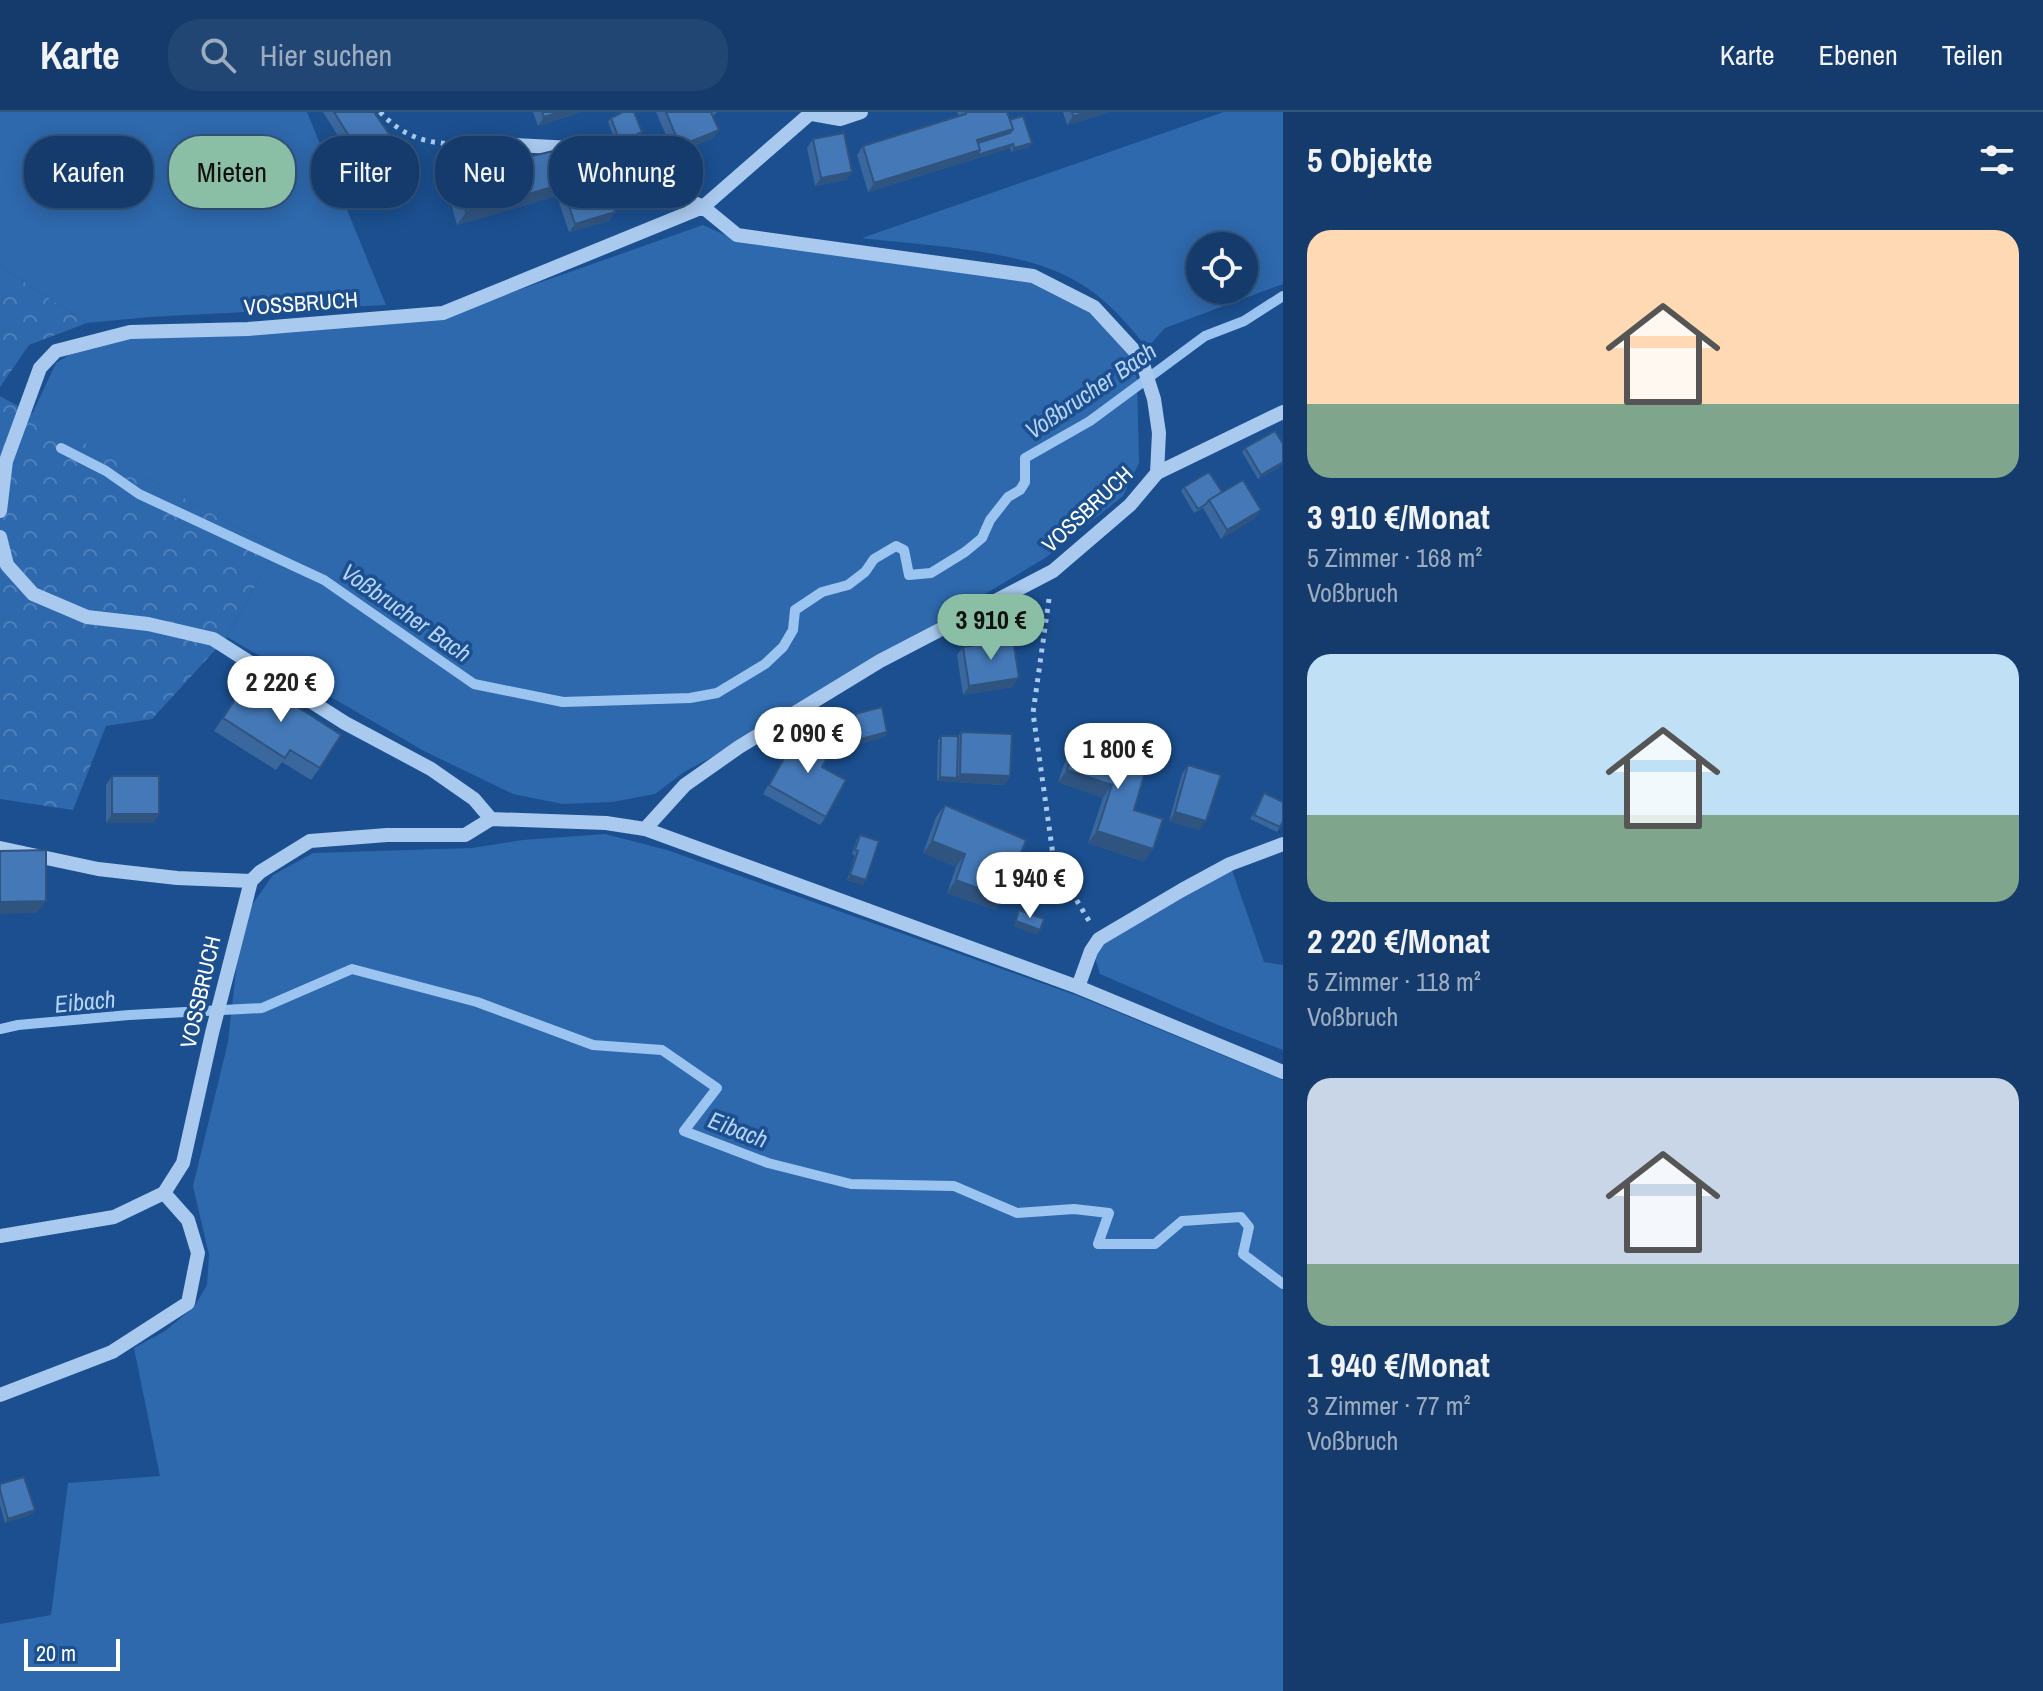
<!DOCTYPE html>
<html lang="de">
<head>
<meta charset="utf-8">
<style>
	body { margin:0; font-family:"Archivo Narrow",sans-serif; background:#214673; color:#f1f3f6; height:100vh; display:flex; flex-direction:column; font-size:30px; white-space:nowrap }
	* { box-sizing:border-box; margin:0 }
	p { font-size:26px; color:#9dadc1 }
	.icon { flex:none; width:44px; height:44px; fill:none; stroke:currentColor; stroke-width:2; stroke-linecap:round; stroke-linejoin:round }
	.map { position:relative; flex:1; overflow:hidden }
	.drawer { display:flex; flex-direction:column; background:#143b6b; width:760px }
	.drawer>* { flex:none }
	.hud { position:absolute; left:24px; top:24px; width:760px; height:72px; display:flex; gap:16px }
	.fabs { position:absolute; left:1186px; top:120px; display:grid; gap:16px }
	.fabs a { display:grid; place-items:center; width:72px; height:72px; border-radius:50%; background:#143b6b; box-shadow:0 4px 20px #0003,0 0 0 2px #33557e; font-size:40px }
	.scale { position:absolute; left:24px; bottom:20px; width:96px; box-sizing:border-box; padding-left:8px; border:4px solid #fff; border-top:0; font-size:22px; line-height:28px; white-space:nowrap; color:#fff; -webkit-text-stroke:6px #1b4f8f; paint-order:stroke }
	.price { position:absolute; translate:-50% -68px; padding:0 18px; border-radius:28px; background:#fff; color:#222; font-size:26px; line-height:52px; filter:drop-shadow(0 2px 4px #0008) }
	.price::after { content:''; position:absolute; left:50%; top:48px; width:24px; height:18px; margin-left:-12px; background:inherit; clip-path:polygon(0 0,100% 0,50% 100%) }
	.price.active { background:#8abfa5; color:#111 }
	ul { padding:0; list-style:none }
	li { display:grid; align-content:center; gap:16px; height:424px; padding:0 24px }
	li span { display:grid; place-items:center; height:248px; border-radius:24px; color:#555 }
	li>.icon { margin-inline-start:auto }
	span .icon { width:144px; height:144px; fill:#fffc; stroke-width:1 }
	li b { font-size:34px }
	h2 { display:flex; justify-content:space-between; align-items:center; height:96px; padding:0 24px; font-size:34px }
	.pill { padding:0 28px; border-radius:32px; background:#143b6b; box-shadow:0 4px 20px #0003,0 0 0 2px #33557e; font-size:28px; line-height:72px }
	.pill.active { background:#8abfa5; color:#111 }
	header { display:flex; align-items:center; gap:48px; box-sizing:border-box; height:112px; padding:0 40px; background:#143b6b; border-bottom:2px solid #33557e }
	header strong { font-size:38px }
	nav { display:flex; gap:44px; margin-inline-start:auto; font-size:28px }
	.search { width:560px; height:72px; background:#214673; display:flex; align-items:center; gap:20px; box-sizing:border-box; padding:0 28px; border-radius:32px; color:#9dadc1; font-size:30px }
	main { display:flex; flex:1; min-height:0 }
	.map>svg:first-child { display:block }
	.green { fill:#2e69ad; fill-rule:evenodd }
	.forest { fill:url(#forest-crowns) }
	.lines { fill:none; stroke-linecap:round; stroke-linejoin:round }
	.stream { stroke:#9cc4f0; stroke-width:10 }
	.path { stroke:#a9c9ee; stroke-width:5; stroke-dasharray:4 6; stroke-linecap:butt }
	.minor { stroke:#a9c9ee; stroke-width:14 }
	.wall { fill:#3a679d }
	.shaded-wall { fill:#305480 }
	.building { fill:#4478b7; stroke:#305480; stroke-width:2 }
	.labels { text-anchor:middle; stroke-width:7; stroke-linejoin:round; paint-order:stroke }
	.street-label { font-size:22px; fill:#fff; stroke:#1b4f8f }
	.water-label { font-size:24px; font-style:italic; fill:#b5d3f5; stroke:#1b4f8f }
</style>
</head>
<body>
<header>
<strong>Karte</strong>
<div class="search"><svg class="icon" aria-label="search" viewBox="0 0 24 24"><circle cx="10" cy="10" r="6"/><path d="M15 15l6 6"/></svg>Hier suchen</div>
<nav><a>Karte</a><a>Ebenen</a><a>Teilen</a></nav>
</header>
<main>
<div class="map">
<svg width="1283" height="1579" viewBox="0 0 1283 1579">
	<defs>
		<pattern id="forest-crowns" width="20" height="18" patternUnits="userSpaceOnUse" patternTransform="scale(2)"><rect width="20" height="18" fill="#2e69ad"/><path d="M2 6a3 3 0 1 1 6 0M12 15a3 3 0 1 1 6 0" fill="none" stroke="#4d80b9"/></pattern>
	</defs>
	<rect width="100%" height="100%" fill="#1b4f8f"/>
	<path class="green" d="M0,0H307L386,193L149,205L87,211L0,154Z
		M1224,0H1283V172L1165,216L1147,236C1126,210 1105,185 1076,169C1021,137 926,134 862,126ZM1200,134H1244V178H1200Z
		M703,113L734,127L1029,169L1088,198L1129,241L1137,267L1139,351L1123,384L1045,446L737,632L684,660L655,682L612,690L562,692L513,682L424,639L227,525L276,437L32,302L56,251L86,232L137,225L442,205Z
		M605,722L667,738L1078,884L1283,968V1579H0V1512L51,1503L68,1371L160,1364L134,1236L165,1219L194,1195L207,1173L209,1143L193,1074L228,930L240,823L249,797L273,763L313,741L472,736L523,728Z
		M1231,755L1264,850L1283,853V938L1218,913L1100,862L1094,843L1101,832Z"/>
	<path class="forest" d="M0,154L87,211L29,233L0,275Z
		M0,284L276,437L227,525L152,607L106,614L73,698L0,687Z"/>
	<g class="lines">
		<path class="stream" d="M61,336L106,359L139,382L324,468L474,572L563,590L690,586L717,581L765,552L783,535L793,518L795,498L822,480L848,473L865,460L874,447L896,434L904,438L909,463L931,461L965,440L982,426L990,408L1008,385L1020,378L1025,370V346L1090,309L1205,224L1244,209L1283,184
			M0,917L18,913L129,903L262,896L352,857L477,890L593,933L662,938L717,976L684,1019L768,1051L851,1072L954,1074L1017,1101L1074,1097L1109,1101L1098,1132H1155L1182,1109L1241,1105L1249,1115L1243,1142L1283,1172"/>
		<path class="path" d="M380,0C416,38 446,31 494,32
			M1049,487L1033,601L1054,750L1089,809"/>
		<path class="minor" d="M812,2L840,7L861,0
			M515,33L591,37L654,73L703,95L737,123L1033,164L1094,195L1141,246L1154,287L1159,321L1157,361
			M0,399L6,349L40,256L56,239L130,220L248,217L443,201L703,95L812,0
			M0,425L7,453L33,482L87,505L148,512L213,527L345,611L431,657L474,687L491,707
			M645,717L685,673L739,635L880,549L1053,459L1130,393L1157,361L1283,300
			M0,736L98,757L177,766L251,769
			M1078,875L1091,839L1099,827L1182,778L1230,752L1283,732
			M0,1124L114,1105L164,1081L183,1051L212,921L251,769L260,760L310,729L387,723H465L491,707L606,711L645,717L1078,875L1283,960
			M0,1283L112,1240L188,1191L198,1141L188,1108L164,1081"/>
	</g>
	<path class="wall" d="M323,0H374L402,41L396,50L366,69Z
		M533,0H581L538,14Z
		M656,0H717L713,5L719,18L713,26L674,42Z
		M957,0H1007L1010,8L1029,35L1011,40L1010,36L868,80L857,43L863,34L959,5Z
		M1063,0H1110L1067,13Z
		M611,6L642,20L639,24L617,34L608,10Z
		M813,27L852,60L846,68L815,74L807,36Z
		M504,51L605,63L609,109L569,120L557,84L457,113L445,69L454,56Z
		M1283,332V353L1258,367L1242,340L1245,336Z
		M1184,375L1222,380L1261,398L1255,406L1221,427L1203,396L1194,401L1181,379Z
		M963,535L1013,575L963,583L957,543Z
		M250,564L320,656L311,668L282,650L276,658L214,619Z
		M855,602L887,620L884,625L858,632L852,606Z
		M800,618L826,705L820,713L763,682Z
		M961,620L1010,664L1004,673L937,669L938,628L941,624H958Z
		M1078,625L1134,698L1144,750L1088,731L1103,686L1058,670L1069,638Z
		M1188,653L1200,718L1169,709L1182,662Z
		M112,664L159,702L153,711H106V673Z
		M1264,681L1280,715L1277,720L1250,707Z
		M945,693L995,798L947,781L956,755L923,741L936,705Z
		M860,723L863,773L847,768L855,744L852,742L857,727Z
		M0,1372L35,1398L32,1402L5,1411L0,1393Z"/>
	<path class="shaded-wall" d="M560,0H581L538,14L544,5Z
		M1087,0H1110L1067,13L1073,4Z
		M1013,17L1007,26L975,36L977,28Z
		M719,18L713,26L674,42L680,34Z
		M642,20L639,24L617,34L620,30Z
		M1032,31L1029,35L1011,40L1014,36Z
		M1013,32L1010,36L974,47L977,43Z
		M980,38L974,47L868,80L874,71Z
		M402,41L396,50L366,69L372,61Z
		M608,59L599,72L563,76L557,84L457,113L466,100Z
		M852,60L846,68L815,74L821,66Z
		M615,100L609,109L569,120L575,112Z
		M1283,350V353L1258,367L1261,363Z
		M1261,398L1255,406L1221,427L1227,418Z
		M1019,566L1013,575L963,583L969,574Z
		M887,620L884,625L858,632L861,627Z
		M1067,658L1112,673L1103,686L1058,670Z
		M960,662L1010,664L1004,673L937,669L940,665L957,666Z
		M1175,700L1206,709L1200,718L1169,709Z
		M112,702H159L153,711H106Z
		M1097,719L1153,737L1144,750L1088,731Z
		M932,729L965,742L956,755L923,741Z
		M850,763L866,768L863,773L847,768Z
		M956,768L1004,786L995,798L947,781Z
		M46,789L37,801L0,802V790Z
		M1016,809L1040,818L1037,823L1013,814Z
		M35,1398L32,1402L5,1411L8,1407Z"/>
	<path class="building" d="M334,0H374L402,41L372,61Z
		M542,0H560L544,5Z
		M623,0H634L642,20L620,30L611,6Z
		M666,0H711L719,18L680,34Z
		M966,0H1007L1013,17L977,28L980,38L874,71L863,34L966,2Z
		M1072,0H1087L1073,4Z
		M1023,4L1032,31L1014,36L1013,32L977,43L980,38L978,31L1010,21L1013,17L1010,8Z
		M844,21L852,60L821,66L813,27Z
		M598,28L608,59L466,100L454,56L501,42L504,51Z
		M605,63L615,100L575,112L563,76Z
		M1275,319L1283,332V350L1261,363L1245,336Z
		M1209,360L1222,380L1209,388L1206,392L1198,397L1184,375Z
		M1243,368L1261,398L1227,418L1209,388Z
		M1013,527L1019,566L969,574L963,535Z
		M250,564L341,623L320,656L290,638L285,646L223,606Z
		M882,595L887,620L861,627L855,602Z
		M800,618L833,635L822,655L846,668L826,705L769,673Z
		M961,620L1012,622L1010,664L960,662Z
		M941,624H958L957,666L940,665Z
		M1078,625L1148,650L1134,698L1163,707L1153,737L1097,719L1112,673L1067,658Z
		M1188,653L1221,663L1206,709L1175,700Z
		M112,664H159V702H112Z
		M1264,681L1283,690V709L1280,715L1254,703Z
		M945,693L1026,728L1004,786L956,768L965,742L932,729Z
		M860,723L879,729L866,768L850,763L858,739L855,738Z
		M46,738V789L0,790V739Z
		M1019,798L1044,807L1040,818L1016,809Z
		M24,1365L35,1398L8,1407L0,1378V1372Z"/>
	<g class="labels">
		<g class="street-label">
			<text transform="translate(301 191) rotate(-4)" y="8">VOSSBRUCH</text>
			<text transform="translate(1087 397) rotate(-43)" y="8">VOSSBRUCH</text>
			<text transform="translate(200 880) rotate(-77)" y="8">VOSSBRUCH</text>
		</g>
		<g class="water-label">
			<text transform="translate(1091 279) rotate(-34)" y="8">Voßbrucher Bach</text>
			<text transform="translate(406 501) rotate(35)" y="8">Voßbrucher Bach</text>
			<text transform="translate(85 890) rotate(-5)" y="8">Eibach</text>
			<text transform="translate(738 1018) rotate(21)" y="8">Eibach</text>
		</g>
	</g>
</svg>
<div class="fabs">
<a><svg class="icon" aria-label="locate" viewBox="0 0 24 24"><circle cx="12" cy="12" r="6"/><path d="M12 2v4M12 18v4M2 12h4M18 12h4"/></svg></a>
</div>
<div class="scale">20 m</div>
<b class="price active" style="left:991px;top:550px">3 910 €</b>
<b class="price" style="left:281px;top:612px">2 220 €</b>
<b class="price" style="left:808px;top:663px">2 090 €</b>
<b class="price" style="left:1118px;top:679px">1 800 €</b>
<b class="price" style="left:1030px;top:808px">1 940 €</b>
<div class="hud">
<a class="pill">Kaufen</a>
<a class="pill active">Mieten</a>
<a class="pill">Filter</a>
<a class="pill">Neu</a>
<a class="pill">Wohnung</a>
</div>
</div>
<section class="drawer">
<h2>5 Objekte<svg class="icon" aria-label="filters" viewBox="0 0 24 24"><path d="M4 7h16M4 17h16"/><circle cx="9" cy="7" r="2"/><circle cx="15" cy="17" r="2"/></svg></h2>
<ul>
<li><span style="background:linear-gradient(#ffd9b3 70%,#7fa58c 0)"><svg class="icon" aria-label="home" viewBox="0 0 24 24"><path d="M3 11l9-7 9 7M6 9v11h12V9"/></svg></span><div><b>3 910 €/Monat</b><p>5 Zimmer · 168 m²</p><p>Voßbruch</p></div></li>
<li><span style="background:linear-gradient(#bfe0f5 65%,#7fa58c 0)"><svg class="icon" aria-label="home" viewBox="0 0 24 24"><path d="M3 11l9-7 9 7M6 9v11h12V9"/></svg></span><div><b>2 220 €/Monat</b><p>5 Zimmer · 118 m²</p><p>Voßbruch</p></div></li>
<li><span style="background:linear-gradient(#c9d6e8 75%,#7fa58c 0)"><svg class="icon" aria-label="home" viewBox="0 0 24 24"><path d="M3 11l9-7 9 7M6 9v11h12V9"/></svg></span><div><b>1 940 €/Monat</b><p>3 Zimmer · 77 m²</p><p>Voßbruch</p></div></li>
</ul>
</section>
</main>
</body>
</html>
